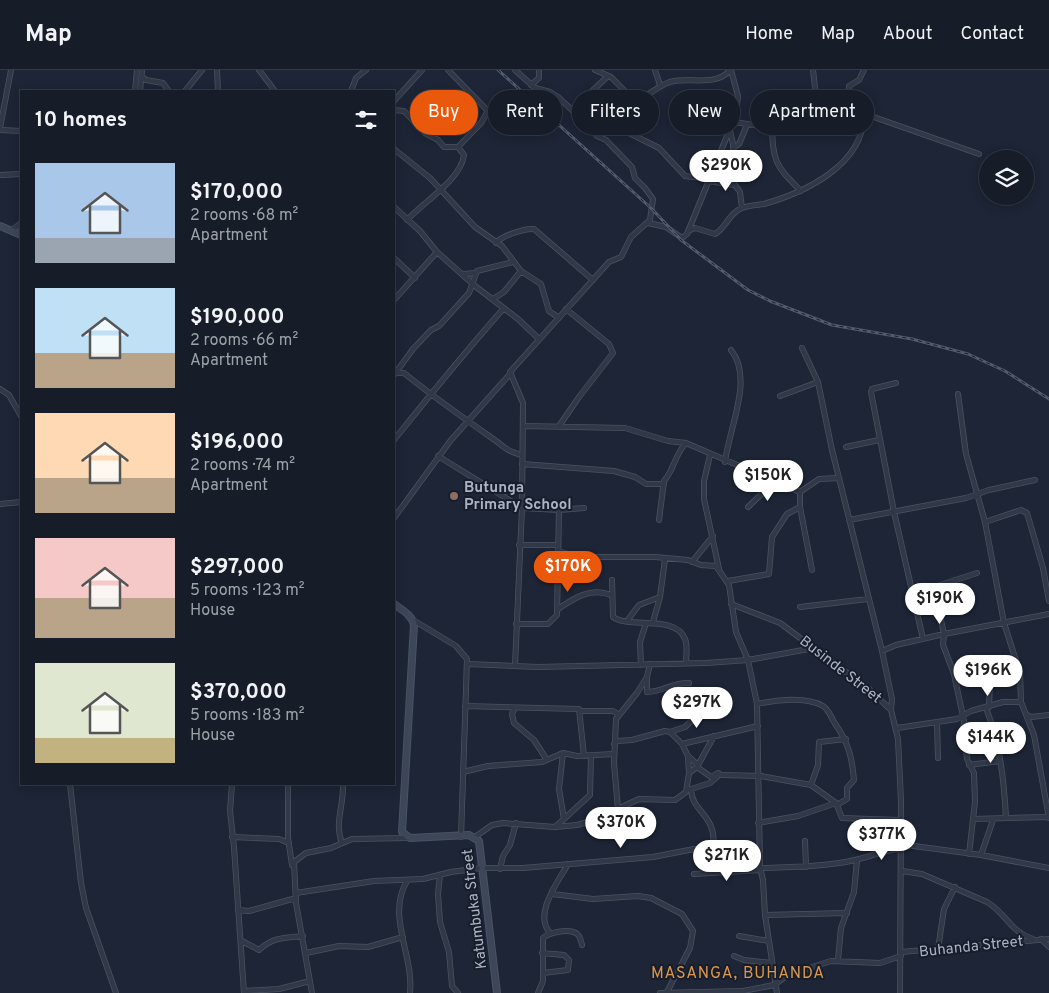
<!DOCTYPE html>
<html lang="en">
<head>
<meta charset="utf-8">
<style>
	body { margin:0; font-family:Overpass,sans-serif; background:#1f2530; color:#f1f3f6; height:100vh; display:flex; flex-direction:column; font-size:19px; white-space:nowrap }
	* { box-sizing:border-box; margin:0 }
	p { font-size:16px; color:#9ea1a8 }
	.icon { flex:none; width:28px; height:28px; fill:none; stroke:currentColor; stroke-width:2; stroke-linecap:round; stroke-linejoin:round }
	.map { position:relative; flex:1; overflow:hidden }
	.details { position:absolute; left:20px; top:20px; width:375px; height:695px; display:flex; flex-direction:column; background:#161c28; border-radius:0px; box-shadow:0 2px 12px #0003,0 0 0 1px #353a45 }
	.details>* { flex:none }
	.hud { position:absolute; left:410px; top:20px; width:475px; height:45px; display:flex; gap:10px }
	.fabs { position:absolute; left:979px; top:80px; display:grid; gap:10px }
	.fabs a { display:grid; place-items:center; width:55px; height:55px; border-radius:50%; background:#161c28; box-shadow:0 2px 12px #0003,0 0 0 1px #353a45; font-size:25px }
	.price { position:absolute; translate:-50% -42px; padding:0 11px; border-radius:18px; background:#fff; color:#222; font-size:16px; line-height:32px; filter:drop-shadow(0 1px 2px #0008) }
	.price::after { content:''; position:absolute; left:50%; top:30px; width:15px; height:11px; margin-left:-8px; background:inherit; clip-path:polygon(0 0,100% 0,50% 100%) }
	.price.on { background:#ea580c; color:#fff }
	ul { padding:0; list-style:none }
	li { display:flex; align-items:center; gap:15px; height:125px; padding:0 15px }
	li span { display:grid; place-items:center; flex:none; width:140px; height:100px; border-radius:0px; color:#555 }
	li>.icon { margin-inline-start:auto }
	span .icon { width:60px; height:60px; fill:#fffc; stroke-width:1 }
	li b { font-size:21px }
	h2 { display:flex; justify-content:space-between; align-items:center; height:60px; padding:0 15px; font-size:21px }
	.tag { padding:0 18px; border-radius:22px; background:#161c28; box-shadow:0 2px 12px #0003,0 0 0 1px #353a45; font-size:18px; line-height:45px }
	.tag.on { background:#ea580c; color:#fff }
	header { display:flex; align-items:center; gap:30px; box-sizing:border-box; height:70px; padding:0 25px; background:#161c28; border-bottom:1px solid #353a45 }
	header strong { font-size:24px }
	nav { display:flex; gap:28px; margin-inline-start:auto; font-size:18px }
	.map>svg:first-child { display:block }
	.lines { fill:none; stroke-linecap:round; stroke-linejoin:round }
	.minor-casing { stroke:#4b5262; stroke-width:6 }
	.secondary-casing { stroke:#4b5262; stroke-width:8 }
	.minor { stroke:#313847; stroke-width:4.5 }
	.secondary { stroke:#3e465a; stroke-width:6 }
	.rail-casing { stroke:#525b6e; stroke-width:3 }
	.rail { stroke:#171d2b; stroke-width:1; stroke-dasharray:4; stroke-linecap:butt }
	.education-dot { fill:#8d6e63; stroke:#171d2b; stroke-width:2 }
	.labels { text-anchor:middle; stroke-width:4; stroke-linejoin:round; paint-order:stroke }
	.poi-label { font-size:15px; font-weight:bold; fill:#aab2c4; stroke:#171d2b; text-anchor:start }
	.street-label { font-size:15px; fill:#aab2c4; stroke:#171d2b }
	.neighbourhood-label { font-size:16px; letter-spacing:1px; fill:#da9850; stroke:#171d2b }
</style>
</head>
<body>
<header>
<strong>Map</strong>
<nav><a>Home</a><a>Map</a><a>About</a><a>Contact</a></nav>
</header>
<div class="map">
<svg width="1049" height="923" viewBox="0 0 1049 923">
	<rect width="100%" height="100%" fill="#1d2536"/>
	<g class="lines">
		<g class="minor-casing">
			<path id="minor" d="M217,0L218,21
				M259,0L275,21
				M448,0L488,41L481,53L458,77
				M595,0L611,7L627,23L639,28C652,25 660,13 674,11C691,8 718,16 730,0
				M655,0L660,15
				M813,0L816,26L814,45
				M142,7L146,10L163,13L169,21
				M531,15L539,8V0
				M135,21L137,0
				M140,21L142,0
				M185,21L202,0
				M351,21L356,8L366,0
				M829,26L830,44
				M394,31L422,0
				M580,33L611,48L613,55L659,78L685,106L708,109
				M394,40L404,41L425,63L438,70L444,77H458L464,85C461,110 423,132 407,150
				M572,40L608,6
				M848,45L849,16L859,10L864,0
				M612,50L637,28
				M734,52L768,57L814,45H868L979,84
				M772,56C773,92 775,95 801,121
				M0,58L11,0
				M0,60L21,61
				M730,61L733,74L734,115
				M733,78L739,74L747,55
				M394,79L430,108L475,157L502,176L521,201L541,214L549,241L559,248
				M0,105L21,104
				M708,111L735,115L740,122L742,138
				M394,137L420,161L437,182L475,216L518,249L539,269
				M648,153L666,157L682,168L687,164L736,44L738,26L731,0
				M11,161L21,153
				M688,161L695,158L715,164C726,158 729,143 742,138C749,135 757,135 764,134C806,122 863,95 864,45
				M496,173C501,166 525,158 534,159L593,210
				M394,188L415,208
				M463,204L476,203
				M493,229L504,222L521,201
				M394,230L437,182
				M802,278L818,312L832,380L882,581L892,629L891,640
				M395,303H404C432,326 462,347 492,368C505,377 504,380 522,385
				M394,305L413,279L431,260L439,256L469,223L477,201L513,192
				M896,313L872,319L871,322L894,442L923,569
				M0,319L9,325L21,346
				M958,324L966,384L985,452L1004,553L1020,603L1021,632L1034,665L1049,748
				M780,326L818,312
				M523,356L625,358L668,371L686,373L800,422V437L812,500
				M559,356L579,327L613,283L609,274L566,239
				M394,370C430,325 466,281 504,238
				M846,377L879,370
				M710,385L704,411V429L719,499
				M438,386L522,438L559,440L584,438
				M725,392C729,358 754,308 731,280
				M522,394L614,401L635,407L646,414H664
				M800,422L819,409L839,408
				M0,434L21,432
				M748,437L774,412
				M394,448L451,370L510,304
				M659,450L664,411C674,400 675,384 686,373
				M849,450L966,428L989,420L1035,410
				M985,452L1021,440L1027,443L1043,498L1049,531
				M519,475H558
				M558,481L578,487H655L688,490L701,495L716,496L729,515L736,562L748,590L757,634L760,798L763,810L765,845L777,923
				M692,492L713,466
				M612,510L613,547C629,559 676,544 685,569C688,576 686,586 686,593
				M728,511L769,504L772,467L787,444L800,437
				M731,534L780,553L870,620L891,640L898,669L901,731L900,923
				M800,537L868,529
				M558,539C574,528 591,517 611,525
				M413,550L456,576L467,589L461,767
				M627,551L639,535L660,527
				M653,552L660,527L665,489
				M516,554H548L557,545L559,440
				M882,581L896,575L944,564L1049,544
				M468,594L538,597L706,593L748,590L814,578
				M641,595L640,572L646,553
				M515,596L522,438L523,333L510,302L609,192L621,187L631,167L650,150L653,129L645,118L635,108L632,97L606,70L597,66L585,52L558,27L550,22L535,18L515,0
				M647,608V622C662,622 673,612 689,613
				M757,634C775,630 806,626 823,636C829,640 831,647 834,652C848,672 852,686 854,710L847,718V729L837,735
				M465,636L579,639L584,686
				M989,637L990,612L1020,603
				M515,638L512,644L514,653L534,670L547,690
				M986,638C1000,673 1004,710 1006,748
				M580,641H613L618,644
				M1027,645L1031,647L1049,645
				M937,653L938,688
				M897,658L957,649L971,641L1003,632H1021
				M670,662L685,657L707,636
				M614,674L617,671L632,670L665,661L670,662L682,674L758,656
				M682,674L688,686L698,695
				M688,686L689,703
				M969,695L1000,691
				M697,697L711,707L718,703L721,705L761,706L811,715L836,733L842,748L899,750
				M463,702L488,696L542,692L563,683L577,686L614,684
				M70,714L81,813L86,838L116,923
				M232,714L230,741L234,777L244,923
				M288,714V768L292,795
				M811,715L818,695L819,672L846,669
				M688,720L710,713L717,707
				M691,720C692,743 718,744 713,780
				M618,739L614,693L616,649L637,623L647,607L650,594
				M564,749L590,725L591,686
				M973,749L1049,747
				M758,753L798,746L836,733
				M555,757L564,749L559,719L563,683
				M232,767L279,769L289,773
				M475,767L492,755L503,753L555,757L577,755L594,750L639,729L675,730L686,722L689,703L697,697L714,666
				M805,771L806,797
				M342,773C334,753 344,735 343,714
				M899,774L981,785L1049,798
				M969,784L975,732L974,703L967,689L966,678L963,668L964,651L954,604L943,575L944,564L934,517L977,503
				M981,785L993,750
				M760,798C792,797 824,797 855,790C870,787 884,780 900,779
				M500,799L503,786L510,775L516,753
				M902,801L922,804L987,832C1007,844 1009,861 1033,869
				M694,804L760,800
				M440,805L438,824L440,852L449,882L452,916L458,923
				M407,811C386,846 414,885 410,923
				M296,823L374,811L423,809L451,802L481,798H523L653,787L694,779L760,781
				M552,824L593,829L638,826L651,828L682,844L693,861L690,878L667,922
				M238,840L249,841L296,828
				M765,845L847,843
				M550,863C533,844 558,812 568,794
				M739,866L769,871
				M1041,869L1049,877
				M242,871L259,880C273,867 284,868 303,866
				M938,879L944,839L955,817
				M901,882L1049,869
				M306,883L339,876L368,877L403,867
				M542,883L564,885L569,890L568,900L543,903
				M734,886L744,890L772,893
				M838,890L841,858L854,822L857,790
				M244,921L279,919L310,911
				M312,923L296,833L294,792L306,783L331,778L352,769L407,768
				M538,923L543,911V868C549,862 568,859 576,863C580,865 581,871 582,875
				M660,923L743,921L774,915L788,905L831,891L880,893L901,886"/>
		</g>
		<g class="secondary-casing">
			<path id="secondary" d="M0,156L21,165
				M394,534C402,540 412,545 414,555L402,762L410,768L469,765L479,771L497,923"/>
		</g>
		<use href="#minor" class="minor"/>
		<use href="#secondary" class="secondary"/>
		<g class="rail-casing">
			<path id="rail" d="M498,0L652,139L681,170L748,220L770,231L832,255L912,269L968,284L1005,301L1049,329"/>
		</g>
		<use href="#rail" class="rail"/>
	</g>
	<circle class="education-dot" cx="454" cy="426" r="5"/>
	<g class="labels">
		<g class="poi-label">
			<text x="464" y="422">Butunga<tspan x="464" dy="17">Primary School</tspan></text>
		</g>
		<g class="street-label">
			<text transform="translate(841 599) rotate(38)" y="5">Businde Street</text>
			<text transform="translate(474 839) rotate(-97)" y="5">Katumbuka Street</text>
			<text transform="translate(971 876) rotate(-6)" y="5">Buhanda Street</text>
		</g>
		<g class="neighbourhood-label">
			<text x="738" y="908">MASANGA, BUHANDA</text>
		</g>
	</g>
</svg>
<div class="fabs">
<a><svg class="icon" aria-label="layers" viewBox="0 0 24 24"><path d="M12 4l9 5-9 5-9-5zM3 14l9 5 9-5"/></svg></a>
</div>
<b class="price" style="left:726px;top:122px">$290K</b>
<b class="price" style="left:768px;top:432px">$150K</b>
<b class="price on" style="left:568px;top:523px">$170K</b>
<b class="price" style="left:940px;top:555px">$190K</b>
<b class="price" style="left:988px;top:627px">$196K</b>
<b class="price" style="left:697px;top:659px">$297K</b>
<b class="price" style="left:991px;top:694px">$144K</b>
<b class="price" style="left:621px;top:779px">$370K</b>
<b class="price" style="left:882px;top:791px">$377K</b>
<b class="price" style="left:727px;top:812px">$271K</b>
<div class="hud">
<a class="tag on">Buy</a>
<a class="tag">Rent</a>
<a class="tag">Filters</a>
<a class="tag">New</a>
<a class="tag">Apartment</a>
</div>
<section class="details">
<h2>10 homes<svg class="icon" aria-label="filters" viewBox="0 0 24 24"><path d="M4 7h16M4 17h16"/><circle cx="9" cy="7" r="2"/><circle cx="15" cy="17" r="2"/></svg></h2>
<ul>
<li><span style="background:linear-gradient(#a9c7e8 75%,#9aa5b1 0)"><svg class="icon" aria-label="home" viewBox="0 0 24 24"><path d="M3 11l9-7 9 7M6 9v11h12V9"/></svg></span><div><b>$170,000</b><p>2 rooms · 68 m²</p><p>Apartment</p></div></li>
<li><span style="background:linear-gradient(#bfe0f5 65%,#b9a48a 0)"><svg class="icon" aria-label="home" viewBox="0 0 24 24"><path d="M3 11l9-7 9 7M6 9v11h12V9"/></svg></span><div><b>$190,000</b><p>2 rooms · 66 m²</p><p>Apartment</p></div></li>
<li><span style="background:linear-gradient(#ffd9b3 65%,#b9a48a 0)"><svg class="icon" aria-label="home" viewBox="0 0 24 24"><path d="M3 11l9-7 9 7M6 9v11h12V9"/></svg></span><div><b>$196,000</b><p>2 rooms · 74 m²</p><p>Apartment</p></div></li>
<li><span style="background:linear-gradient(#f6c9c9 60%,#b9a48a 0)"><svg class="icon" aria-label="home" viewBox="0 0 24 24"><path d="M3 11l9-7 9 7M6 9v11h12V9"/></svg></span><div><b>$297,000</b><p>5 rooms · 123 m²</p><p>House</p></div></li>
<li><span style="background:linear-gradient(#dfe7d0 75%,#c2b280 0)"><svg class="icon" aria-label="home" viewBox="0 0 24 24"><path d="M3 11l9-7 9 7M6 9v11h12V9"/></svg></span><div><b>$370,000</b><p>5 rooms · 183 m²</p><p>House</p></div></li>
</ul>
</section>
</div>
</body>
</html>
